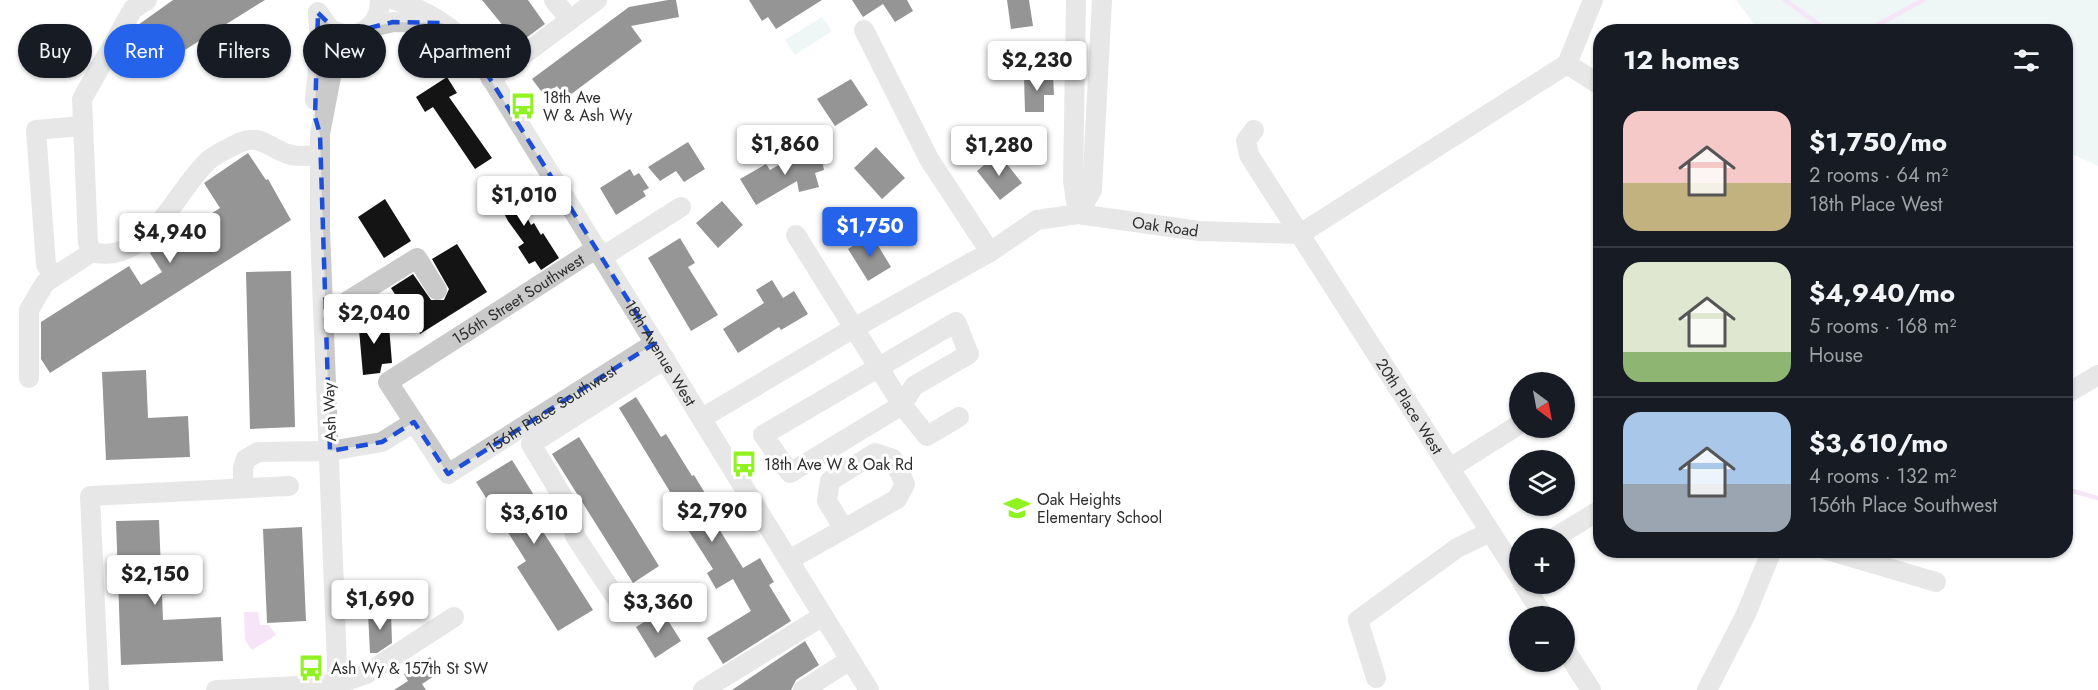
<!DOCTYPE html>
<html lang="en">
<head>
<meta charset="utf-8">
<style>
	body { margin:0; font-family:Jost,sans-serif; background:#20242c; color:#f1f3f6; height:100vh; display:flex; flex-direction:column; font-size:22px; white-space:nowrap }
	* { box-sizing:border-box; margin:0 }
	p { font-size:20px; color:#9ea1a6 }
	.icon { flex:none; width:33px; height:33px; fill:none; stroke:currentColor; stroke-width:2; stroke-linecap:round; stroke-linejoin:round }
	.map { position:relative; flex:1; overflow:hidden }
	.details { position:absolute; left:1593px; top:24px; width:480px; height:534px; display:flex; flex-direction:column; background:#171b24; border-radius:24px; box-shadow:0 2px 4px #0004 }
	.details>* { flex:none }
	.top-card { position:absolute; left:18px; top:24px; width:570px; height:54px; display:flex; gap:12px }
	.needle { width:39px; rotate:148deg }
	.controls { position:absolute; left:1509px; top:372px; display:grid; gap:12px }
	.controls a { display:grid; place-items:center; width:66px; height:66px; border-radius:50%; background:#171b24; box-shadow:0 2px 4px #0004; font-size:30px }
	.price { position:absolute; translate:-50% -51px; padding:0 14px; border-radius:6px; background:#fff; color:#222; font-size:20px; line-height:39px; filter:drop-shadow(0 2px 3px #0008) }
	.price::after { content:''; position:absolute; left:50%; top:36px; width:18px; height:14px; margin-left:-9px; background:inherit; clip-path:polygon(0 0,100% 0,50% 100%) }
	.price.selected { background:#2563eb; color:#fff }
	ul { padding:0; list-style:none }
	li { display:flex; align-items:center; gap:18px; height:150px; padding:0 30px }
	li+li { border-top:2px solid #363941 }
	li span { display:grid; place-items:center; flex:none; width:168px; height:120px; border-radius:18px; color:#555 }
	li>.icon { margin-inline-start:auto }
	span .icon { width:72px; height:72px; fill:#fffc; stroke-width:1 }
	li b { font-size:26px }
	h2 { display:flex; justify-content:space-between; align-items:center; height:72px; padding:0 30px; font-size:26px }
	.chip { padding:0 21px; border-radius:27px; background:#171b24; box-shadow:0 2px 4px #0004; font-size:21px; line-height:54px }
	.chip.selected { background:#2563eb; color:#fff }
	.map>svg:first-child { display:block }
	.green { fill:#d9ecec }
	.water { fill:#eac3ed }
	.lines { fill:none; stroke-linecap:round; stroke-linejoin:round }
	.stream { stroke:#eac3ed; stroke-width:4.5 }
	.building { fill:#141414 }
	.minor { stroke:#cacaca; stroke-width:20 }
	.marked { fill:none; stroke:#1d4ed8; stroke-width:4.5; stroke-dasharray:12 8; stroke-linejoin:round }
	.labels { text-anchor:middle; stroke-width:6; stroke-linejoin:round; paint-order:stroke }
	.poi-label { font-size:16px; fill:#2d2d2d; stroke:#fff; text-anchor:start }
	.street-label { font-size:16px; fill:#2d2d2d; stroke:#fff }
</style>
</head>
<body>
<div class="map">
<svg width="2098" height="690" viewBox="0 0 2098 690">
	<rect width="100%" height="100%" fill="#fff"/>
	<path class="green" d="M1736,0H2098V166L2066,151V32L1759,31Z
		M822,17L832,31L795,55L785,40Z"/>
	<path class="water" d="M244,612H258L260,625H269L276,635L252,650L245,640Z"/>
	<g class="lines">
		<path class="stream" d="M1785,0L1829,32
			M1865,32L1923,0
			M2066,489L2098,498"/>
	</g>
	<path class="building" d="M173,0H265L156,68L143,48L149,45L138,25Z
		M482,0H528L545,24L518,44Z
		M668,0H676L679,17L631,26L642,41L566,98L557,86L544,95L532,79L629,7Z
		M749,0H822L776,29L768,17L762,21Z
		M852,0H907L913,11L895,22L883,4L863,17Z
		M1007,0H1029L1033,26L1011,29Z
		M1053,75L1054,95H1044V112H1025L1024,76Z
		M447,77L457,93L449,97L492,158L475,169L433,107L425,112L416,97Z
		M851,79L868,105L835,126L817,99Z
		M688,142L705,169L684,182L676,171L660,181L648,167Z
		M819,147L824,170L815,173L819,187L799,192L797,181L756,205L740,179L766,164L770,170L791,158L790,154Z
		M876,147L905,178L882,199L854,168Z
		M248,153L266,180L268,179L291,220L50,373L41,359V322L129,266L141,285L162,272L150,253L220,208L204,183Z
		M998,153L1022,183L1000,200L977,171Z
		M630,169L634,176L639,173L649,188L643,191L646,196L616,215L600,188Z
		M506,177L531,225L534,223L541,235L543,233L559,258L541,270L535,261L529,264L518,247L524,243L508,221L489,185Z
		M385,199L411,241L384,258L358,217Z
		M722,201L743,225L718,248L696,223Z
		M871,234L891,267L868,281L848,249Z
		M680,238L695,263L688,267L718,315L691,331L648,258Z
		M457,244L487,292L420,334L391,288L413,274L431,300H444L449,289L432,259Z
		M291,271L295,427L250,429L246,272Z
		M772,280L783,298L794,291L808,314L781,330L779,327L738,353L723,329L764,303L756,290Z
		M380,316L381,326H389L392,363L382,364L380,373L363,375L358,318Z
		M146,370L148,418L188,416L190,457L106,460L102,372Z
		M636,397L661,437L666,434L692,476L694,475L714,508L708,511L743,568L760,558L774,582L769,585L791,621L723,664L707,638L751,611L733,579L716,589L707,573L713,569L688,530L692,528L619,408Z
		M579,437L659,566L633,583L552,454Z
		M512,460L552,524L542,530L593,610L558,631L517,567L526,561L476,482Z
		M159,520L163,620L221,617L223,661L121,665L116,521Z
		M302,527L306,621L267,623L263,529Z
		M662,611L681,641L655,658L636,627Z
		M391,612L392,643L377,653H370L368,613Z
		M805,641L819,665L796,680L791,690H732Z
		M430,657L440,672L422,684L426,690H394L408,681L404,674Z"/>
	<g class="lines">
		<g class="minor">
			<path d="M147,0L133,9L82,99L88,243L92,252C148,267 178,187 209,160C217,153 231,147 241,142C262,134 270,149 288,154C297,158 310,155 320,155"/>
			<path id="s1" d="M395,0C427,11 453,26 475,52L869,690"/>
			<path d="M554,0L570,20"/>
			<path d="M1076,0L1073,181L1078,214"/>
			<path d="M318,12L331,30L350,36C370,31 380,20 380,0"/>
			<path d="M368,28L393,22L440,23"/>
			<path d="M864,30L929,159L990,252"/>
			<path d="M1567,64L1600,85"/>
			<path d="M491,79L597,0"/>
			<path d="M315,100L320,44L318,13"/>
			<path id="s2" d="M1254,130L1246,141L1249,155L1520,578"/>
			<path d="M1078,214L1092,190L1102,0"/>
			<path d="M796,235L902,405L927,436L959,417"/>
			<path d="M602,257L681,207"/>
			<path d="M54,277L46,265L36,130L81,126"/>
			<path d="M325,315L417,258L437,290"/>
			<path d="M956,322L969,354L914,386L902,405L790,473L763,435Z"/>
			<path d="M29,378V310L45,283L92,252"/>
			<path d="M2066,394L2098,375"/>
			<path id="s3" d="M702,418L854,328L990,252L1037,220L1078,214L1199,231L1300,234L1567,64L1593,0"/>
			<path id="s4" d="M414,422L388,382L597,248"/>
			<path d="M1450,468L1520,424"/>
			<path id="s5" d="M243,488V468L246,459L258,452L330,451L382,442L414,422L448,474L655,343"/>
			<path d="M1554,538L1600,510"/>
			<path d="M1827,550L1936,582"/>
			<path d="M789,560L897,499L905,484L893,459L875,453L830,481L827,501L844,529"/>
			<path d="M1523,584L1544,616"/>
			<path d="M624,610L575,536L571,511L531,444L665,359"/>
			<path d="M1564,648L1591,690"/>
			<path d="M1376,678L1358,620L1457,548L1490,532"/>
			<path d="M99,690L90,496L289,486"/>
			<path d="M216,690L338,684L366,674L454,617"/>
			<path d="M338,690L320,230V134L334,61L350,36"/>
			<path d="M703,690L823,616"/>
			<path d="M803,690L850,660"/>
			<path d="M1707,690L1746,614L1772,550"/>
		</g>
	</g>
	<path d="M0 0H2098V690H0ZM318,13L341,35L393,22L442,23L467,42L655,343L448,474L414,422L382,442L330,451L320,134L315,117Z" fill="#fff" fill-opacity=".55" fill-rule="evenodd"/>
	<path class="marked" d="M318,13L341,35L393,22L442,23L467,42L655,343L448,474L414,422L382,442L330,451L320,134L315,117Z"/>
	<defs>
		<g id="bus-bare" transform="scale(2.07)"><path d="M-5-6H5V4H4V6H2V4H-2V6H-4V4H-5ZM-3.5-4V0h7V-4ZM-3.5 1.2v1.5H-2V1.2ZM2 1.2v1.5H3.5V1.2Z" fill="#91f221" stroke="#fff" stroke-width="2.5" paint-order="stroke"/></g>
		<g id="school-bare" transform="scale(2.07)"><path d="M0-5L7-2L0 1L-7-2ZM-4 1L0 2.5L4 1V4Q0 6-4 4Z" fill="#91f221" stroke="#fff" stroke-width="2.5" paint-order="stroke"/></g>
	</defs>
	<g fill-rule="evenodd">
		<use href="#bus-bare" x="523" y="106"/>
		<use href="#bus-bare" x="744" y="464"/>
		<use href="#school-bare" x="1017" y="508"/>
		<use href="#bus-bare" x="311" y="668"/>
	</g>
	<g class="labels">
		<g class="poi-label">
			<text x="543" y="103">18th Ave<tspan x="543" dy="18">W &amp; Ash Wy</tspan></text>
			<text x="764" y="470">18th Ave W &amp; Oak Rd</text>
			<text x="1037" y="505">Oak Heights<tspan x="1037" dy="18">Elementary School</tspan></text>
			<text x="331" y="674">Ash Wy &amp; 157th St SW</text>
		</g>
		<g class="street-label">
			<text dy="6" stroke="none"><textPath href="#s3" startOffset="519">Oak Road</textPath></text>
			<text dy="6" stroke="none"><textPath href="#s4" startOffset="202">156th Street Southwest</textPath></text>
			<text dy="6" stroke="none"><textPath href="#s1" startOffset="450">18th Avenue West</textPath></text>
			<text dy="6" stroke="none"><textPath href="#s2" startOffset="326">20th Place West</textPath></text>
			<text dy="6" stroke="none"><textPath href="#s5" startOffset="390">156th Place Southwest</textPath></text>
			<text transform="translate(329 412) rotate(-92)" y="6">Ash Way</text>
		</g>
	</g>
</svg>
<div class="controls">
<a><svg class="needle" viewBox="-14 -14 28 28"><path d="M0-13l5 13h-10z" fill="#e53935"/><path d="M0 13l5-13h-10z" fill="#9ea1a6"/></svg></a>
<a><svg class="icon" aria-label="layers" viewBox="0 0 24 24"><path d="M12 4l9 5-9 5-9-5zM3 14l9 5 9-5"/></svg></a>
<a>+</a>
<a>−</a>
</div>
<b class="price" style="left:1037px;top:92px">$2,230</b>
<b class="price" style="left:785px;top:176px">$1,860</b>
<b class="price" style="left:999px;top:177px">$1,280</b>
<b class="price" style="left:524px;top:227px">$1,010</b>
<b class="price selected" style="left:870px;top:258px">$1,750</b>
<b class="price" style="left:170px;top:264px">$4,940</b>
<b class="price" style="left:374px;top:345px">$2,040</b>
<b class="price" style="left:712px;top:543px">$2,790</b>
<b class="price" style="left:534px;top:545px">$3,610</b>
<b class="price" style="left:155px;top:606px">$2,150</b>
<b class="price" style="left:380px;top:631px">$1,690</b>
<b class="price" style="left:658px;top:634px">$3,360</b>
<div class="top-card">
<a class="chip">Buy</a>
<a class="chip selected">Rent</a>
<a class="chip">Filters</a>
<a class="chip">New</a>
<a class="chip">Apartment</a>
</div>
<section class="details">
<h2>12 homes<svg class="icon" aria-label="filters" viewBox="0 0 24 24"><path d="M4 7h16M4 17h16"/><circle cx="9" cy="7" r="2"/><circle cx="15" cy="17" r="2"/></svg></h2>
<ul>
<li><span style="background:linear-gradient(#f6c9c9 60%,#c2b280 0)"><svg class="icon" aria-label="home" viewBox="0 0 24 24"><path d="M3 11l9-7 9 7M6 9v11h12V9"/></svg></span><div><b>$1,750/mo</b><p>2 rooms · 64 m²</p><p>18th Place West</p></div></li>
<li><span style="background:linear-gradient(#dfe7d0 75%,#8fb573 0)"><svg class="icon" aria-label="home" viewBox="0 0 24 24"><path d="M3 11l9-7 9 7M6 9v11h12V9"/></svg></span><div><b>$4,940/mo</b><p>5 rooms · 168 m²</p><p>House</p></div></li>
<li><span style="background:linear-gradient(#a9c7e8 60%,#9aa5b1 0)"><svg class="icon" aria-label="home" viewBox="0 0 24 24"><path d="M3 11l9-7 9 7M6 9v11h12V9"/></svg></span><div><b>$3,610/mo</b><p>4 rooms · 132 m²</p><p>156th Place Southwest</p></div></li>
</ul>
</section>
</div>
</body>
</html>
